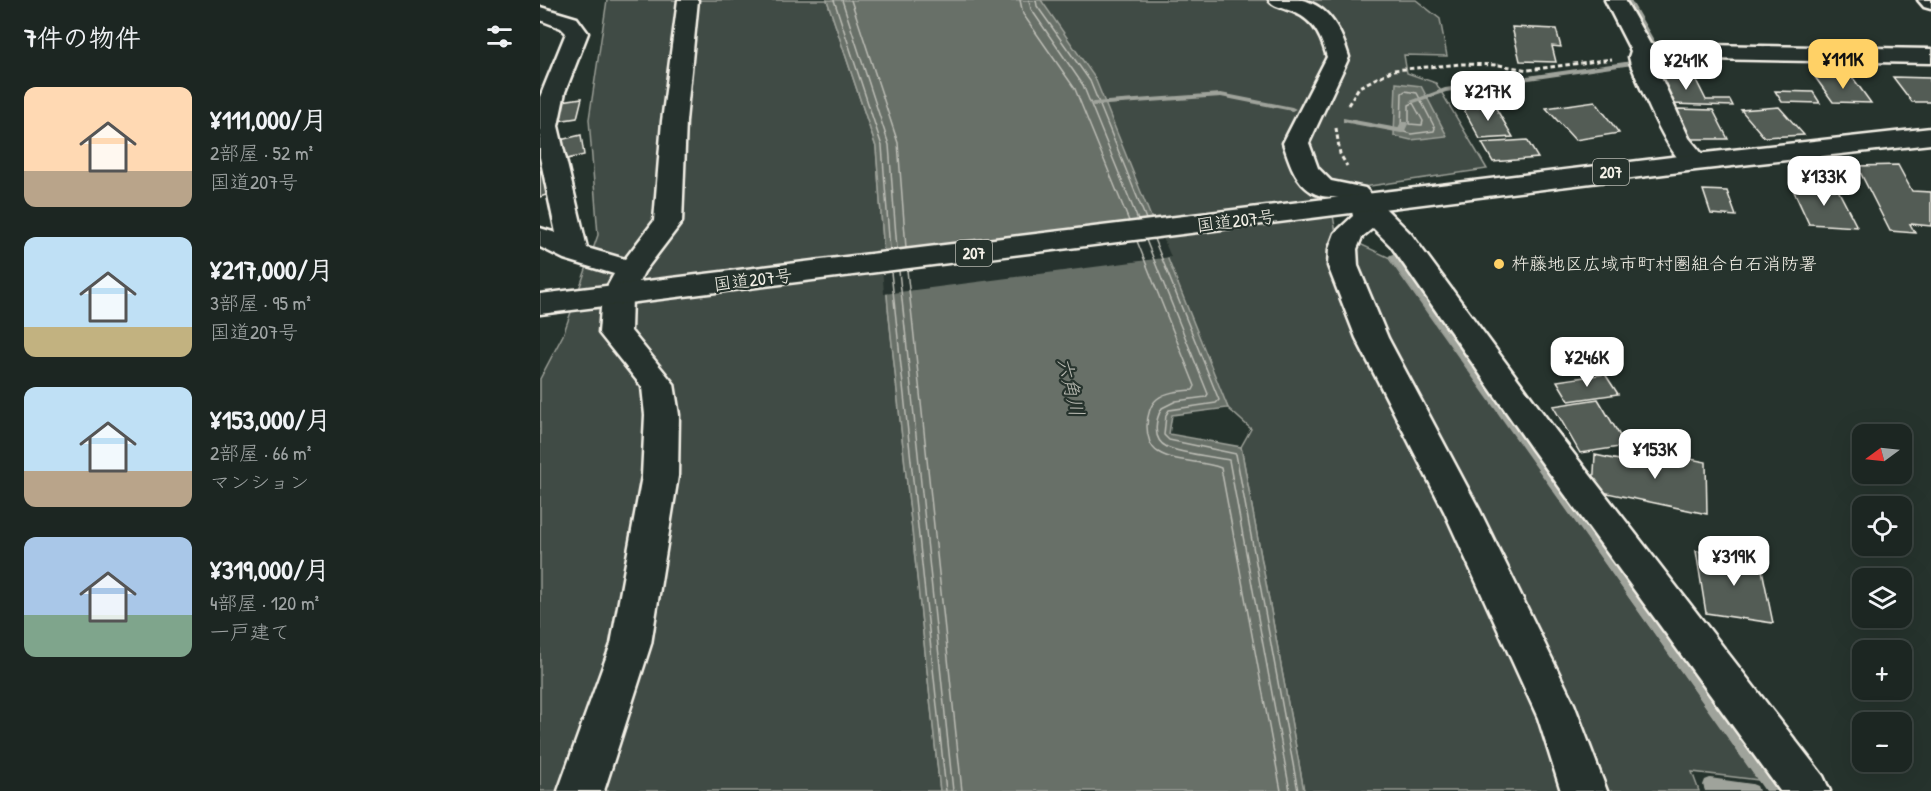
<!DOCTYPE html>
<html lang="ja">
<head>
<meta charset="utf-8">
<style>
	body { margin:0; font-family:"Patrick Hand","Klee One",sans-serif; background:#29322f; color:#f1f3f6; height:100vh; display:flex; flex-direction:column; font-size:22px; white-space:nowrap }
	* { box-sizing:border-box; margin:0 }
	p { font-size:20px; color:#a0a5a5 }
	.icon { flex:none; width:33px; height:33px; fill:none; stroke:currentColor; stroke-width:2; stroke-linecap:round; stroke-linejoin:round }
	.map { position:relative; flex:1; overflow:hidden }
	.sheet { display:flex; flex-direction:column; background:#1c2622; width:540px }
	.sheet>* { flex:none }
	.needle { width:39px; rotate:255deg }
	.fabs { position:absolute; left:1312px; top:424px; display:grid; gap:12px }
	.fabs a { display:grid; place-items:center; width:60px; height:60px; border-radius:12px; background:#1c2622; box-shadow:0 6px 24px #0002,0 0 0 2px #3a4340; font-size:30px }
	.price { position:absolute; translate:-50% -51px; padding:0 14px; border-radius:12px; background:#fff; color:#222; font-size:20px; line-height:39px; filter:drop-shadow(0 2px 3px #0008) }
	.price::after { content:''; position:absolute; left:50%; top:36px; width:18px; height:14px; margin-left:-9px; background:inherit; clip-path:polygon(0 0,100% 0,50% 100%) }
	.price.active { background:#ffd166; color:#111 }
	ul { padding:0; list-style:none }
	li { display:flex; align-items:center; gap:18px; height:150px; padding:0 24px }
	li span { display:grid; place-items:center; flex:none; width:168px; height:120px; border-radius:12px; color:#555 }
	li>.icon { margin-inline-start:auto }
	span .icon { width:72px; height:72px; fill:#fffc; stroke-width:1 }
	li b { font-size:26px }
	h2 { display:flex; justify-content:space-between; align-items:center; height:72px; padding:0 24px; font-size:26px }
	main { display:flex; flex:1; min-height:0 }
	.map>svg:first-child { display:block }
	.green { fill:#414b45; stroke:#9a9e96; stroke-width:1.5 }
	.water { fill:#676f68; stroke:#9fa39b; stroke-width:1.5 }
	.pier { fill:#26332d }
	.lines { fill:none; stroke-linecap:round; stroke-linejoin:round }
	.shore { stroke:#bcbdb5; stroke-width:1.5 }
	.stream { fill:#9fa39b; fill-rule:evenodd }
	.building { fill:#525c55; stroke:#f4f1e8; stroke-width:1.5 }
	.street-casing { stroke:#f4f1e8; stroke-width:5 }
	.highway-casing { stroke:#f4f1e8; stroke-width:5 }
	.path { stroke:#f4f1e8; stroke-width:3; stroke-dasharray:4.5 3; stroke-linecap:butt }
	.street { fill:#26332d; fill-rule:evenodd }
	.highway { fill:#26332d; fill-rule:evenodd }
	.poi-dot { fill:#ffd166; stroke:#26332d; stroke-width:2 }
	.labels { text-anchor:middle; stroke-width:4.5; stroke-linejoin:round; paint-order:stroke }
	.shield { fill:#26332d; stroke:#b6b8b0; stroke-width:1.5 }
	.shield-label { font-size:16px; font-weight:bold; fill:#f4f1e8 }
	.street-label { font-size:18px; fill:#f4f1e8; stroke:#26332d }
	.poi-label { font-size:18px; fill:#f4f1e8; stroke:#26332d; text-anchor:start }
	.water-label { font-size:20px; font-style:italic; fill:#bcbdb5; stroke:#26332d }
</style>
</head>
<body>
<main>
<section class="sheet">
<h2>7件の物件<svg class="icon" aria-label="filters" viewBox="0 0 24 24"><path d="M4 7h16M4 17h16"/><circle cx="9" cy="7" r="2"/><circle cx="15" cy="17" r="2"/></svg></h2>
<ul>
<li><span style="background:linear-gradient(#ffd9b3 70%,#b9a48a 0)"><svg class="icon" aria-label="home" viewBox="0 0 24 24"><path d="M3 11l9-7 9 7M6 9v11h12V9"/></svg></span><div><b>¥111,000/月</b><p>2部屋 · 52 m²</p><p>国道207号</p></div></li>
<li><span style="background:linear-gradient(#bfe0f5 75%,#c2b280 0)"><svg class="icon" aria-label="home" viewBox="0 0 24 24"><path d="M3 11l9-7 9 7M6 9v11h12V9"/></svg></span><div><b>¥217,000/月</b><p>3部屋 · 95 m²</p><p>国道207号</p></div></li>
<li><span style="background:linear-gradient(#bfe0f5 70%,#b9a48a 0)"><svg class="icon" aria-label="home" viewBox="0 0 24 24"><path d="M3 11l9-7 9 7M6 9v11h12V9"/></svg></span><div><b>¥153,000/月</b><p>2部屋 · 66 m²</p><p>マンション</p></div></li>
<li><span style="background:linear-gradient(#a9c7e8 65%,#7fa58c 0)"><svg class="icon" aria-label="home" viewBox="0 0 24 24"><path d="M3 11l9-7 9 7M6 9v11h12V9"/></svg></span><div><b>¥319,000/月</b><p>4部屋 · 120 m²</p><p>一戸建て</p></div></li>
</ul>
</section>
<div class="map">
<svg width="1391" height="791" viewBox="0 0 1391 791">
	<rect width="100%" height="100%" fill="#26332d"/>
	<filter id="ink" filterUnits="userSpaceOnUse"><feTurbulence type="fractalNoise" baseFrequency=".0167" numOctaves="2"/><feDisplacementMap in="SourceGraphic" scale="12" xChannelSelector="R" yChannelSelector="G"/><feConvolveMatrix kernelMatrix="1 2 1 2 8 2 1 2 1" color-interpolation-filters="sRGB"/></filter>
	<g filter="url(#ink)">
		<path class="green" d="M67,0H287L336,147L348,307L400,791H0V379L23,335L58,235L49,119Z
			M501,0H876L900,19L907,56L864,55L867,73L896,83L947,169L789,192L796,233L848,257L1219,780L1152,772L1159,791H764L701,447L711,429L688,408Z"/>
		<path class="water" d="M287,0H501L555,78L688,408L632,415L629,434L701,447L764,791H400L348,307L336,147Z
			M856,83L881,86L907,136L871,140L854,136Z"/>
		<path class="pier" d="M615,219L631,257L344,294L341,252Z"/>
		<g class="lines">
			<path class="shore" d="M294,0L342,146L350,250
				M302,0L349,145L357,249
				M311,0L358,143L366,248
				M480,0L483,14L535,89L589,221
				M489,0L491,9L543,85L598,220
				M496,0L497,6L550,81L606,219
				M865,91L877,93L895,128L894,131L871,134L861,131L862,93Z
				M873,103L883,121L882,125L869,124V105Z
				M614,239L679,400L676,403L629,410L626,415L624,435L629,440L696,454L758,791
				M606,240L668,394L666,397L636,401L622,408C615,420 612,440 627,447C639,453 674,457 689,460L750,791
				M597,241L655,386L653,390C642,391 627,391 617,399C604,410 603,443 618,452C636,463 661,460 681,468L741,791
				M367,270L422,791
				M359,271L413,791
				M351,272L406,791"/>
			<path class="stream" d="M1085,0H1091L1115,42L1113,43L1107,42Z
				M1154,56L1158,58L1157,60L1120,61L906,92L874,103L870,101L905,88L1120,57Z
				M1307,59L1391,61V65L1310,63L1306,61Z
				M681,93L752,107L756,109L752,111L681,97L553,106L549,104L553,102Z
				M803,118L858,128L861,122H867L868,124L864,133H861L803,122Z
				M853,254L856,255L1241,791H1225L850,259L848,257L850,255Z
				M1170,778L1212,784L1217,786L1219,791H1165L1163,785L1165,780Z"/>
		</g>
		<path class="building" d="M972,27L1016,29L1021,47L1012,46L1016,62L980,61Z
			M1116,73L1153,74L1166,100H1190L1193,106L1131,104Z
			M1275,77L1313,78L1331,103L1293,102Z
			M1353,77L1390,78L1391,102H1372Z
			M964,87L971,96L933,101L927,92Z
			M1235,91L1273,92L1280,103L1242,102Z
			M42,98L37,118L17,121L22,101Z
			M1055,101L1079,133L1035,140L1006,108Z
			M954,105L973,137L940,139L923,108Z
			M1239,107L1264,135L1224,137L1201,110Z
			M1137,109L1173,110L1188,139H1151Z
			M41,135L44,155L23,160L20,140Z
			M987,140L998,158L953,162L942,143Z
			M1358,165L1372,191L1391,192V226L1370,224L1375,233L1350,231L1317,166Z
			M6,170L9,194L0,197V171Z
			M1252,187L1298,190L1317,227L1269,224Z
			M1163,190L1187,191L1196,216L1171,214Z
			M1065,374L1078,394L1029,401L1017,381Z
			M1058,399L1086,446L1040,453L1013,406Z
			M1104,450L1166,462L1167,514L1053,490L1055,455L1103,465Z
			M1156,551L1220,560L1233,623L1166,613Z"/>
		<g class="lines">
			<g class="street-casing">
				<path id="street" d="M138,0H158L146,121L142,222L104,272L92,296L91,331L134,384L139,415L138,476L111,644L64,791H18L71,644L102,476L105,415L102,387L59,333L62,296L74,274L24,259L0,247V228L16,233L0,157V97L26,33L21,28L0,20V7L37,18L48,33L25,92L18,126L47,248L85,259L114,221L122,121Z
					M729,0C739,0 752,0 762,0C790,6 802,33 809,57L769,143L778,168L791,181L825,188L871,234L1016,431L1283,776L1290,791H1240L992,449L851,246L833,228L822,237L817,249L818,266L848,338L940,511L1034,704L1067,791H1021L998,718L904,511L816,338L788,266L789,249L795,233L813,216C809,188 790,203 772,192C755,182 749,161 743,143L787,57C780,32 771,16 745,9C738,6 733,6 729,0Z
					M1065,0H1085L1110,44L1391,49V63L1112,58L1149,138L1169,162L1165,167C1159,169 1153,171 1147,167C1128,155 1101,88 1091,65L1089,57L1091,51Z
					M1378,0H1391V9L1384,7Z"/>
			</g>
			<g class="highway-casing">
				<path id="highway" d="M1391,128V144L1156,170L0,314V294L1156,154Z"/>
			</g>
			<path class="path" d="M808,105L819,87L853,70L922,64L959,65L988,70L1072,59
				M796,128L800,154L807,166"/>
			<use href="#street" class="street"/>
			<use href="#highway" class="highway"/>
		</g>
	</g>
	<circle class="poi-dot" cx="959" cy="264" r="6"/>
	<g class="labels">
		<g class="shield">
			<rect x="1053" y="159" width="36" height="26" rx="4.5"/>
			<rect x="416" y="240" width="36" height="26" rx="4.5"/>
		</g>
		<g class="shield-label">
			<text x="1071" y="178">207</text>
			<text x="434" y="259">207</text>
		</g>
		<g class="street-label">
			<text transform="translate(696 221) rotate(-7)" y="6">国道207号</text>
			<text transform="translate(213 280) rotate(-7)" y="6">国道207号</text>
		</g>
		<g class="poi-label">
			<text x="971" y="270">杵藤地区広域市町村圏組合白石消防署</text>
		</g>
		<g class="water-label">
			<text transform="translate(531 387) rotate(77)" y="7">六角川</text>
		</g>
	</g>
</svg>
<div class="fabs">
<a><svg class="needle" viewBox="-14 -14 28 28"><path d="M0-13l5 13h-10z" fill="#e53935"/><path d="M0 13l5-13h-10z" fill="#a0a5a5"/></svg></a>
<a><svg class="icon" aria-label="locate" viewBox="0 0 24 24"><circle cx="12" cy="12" r="6"/><path d="M12 2v4M12 18v4M2 12h4M18 12h4"/></svg></a>
<a><svg class="icon" aria-label="layers" viewBox="0 0 24 24"><path d="M12 4l9 5-9 5-9-5zM3 14l9 5 9-5"/></svg></a>
<a>+</a>
<a>−</a>
</div>
<b class="price active" style="left:1303px;top:90px">¥111K</b>
<b class="price" style="left:1146px;top:91px">¥241K</b>
<b class="price" style="left:948px;top:122px">¥217K</b>
<b class="price" style="left:1284px;top:207px">¥133K</b>
<b class="price" style="left:1047px;top:388px">¥246K</b>
<b class="price" style="left:1115px;top:480px">¥153K</b>
<b class="price" style="left:1194px;top:587px">¥319K</b>
</div>
</main>
</body>
</html>
